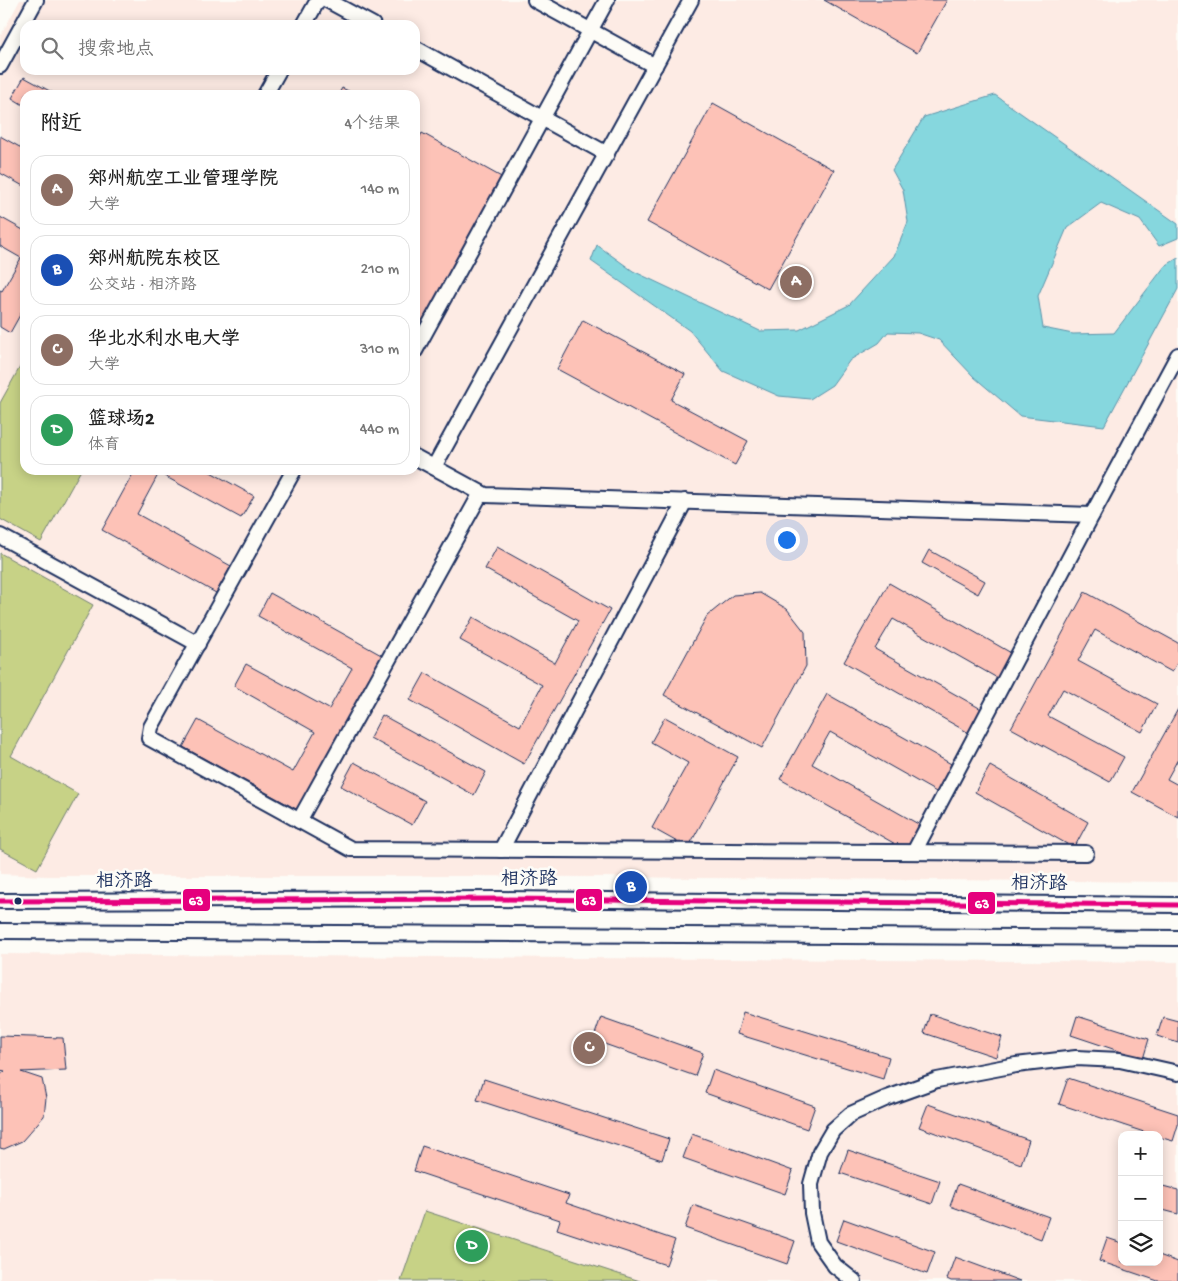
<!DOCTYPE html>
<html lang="zh">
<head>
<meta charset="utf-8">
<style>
  :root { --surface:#fff; --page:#f2f2f2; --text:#222; --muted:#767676; --line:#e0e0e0; --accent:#c8321e }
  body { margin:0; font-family:"Gochi Hand","LXGW WenKai TC",sans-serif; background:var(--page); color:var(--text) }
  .controls { position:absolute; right:15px; bottom:15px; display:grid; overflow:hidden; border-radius:10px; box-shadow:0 2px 12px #0003 }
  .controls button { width:45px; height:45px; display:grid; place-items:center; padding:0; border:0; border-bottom:1px solid var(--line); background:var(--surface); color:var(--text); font:25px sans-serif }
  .you { position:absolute; left:786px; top:539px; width:18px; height:18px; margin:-12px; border:4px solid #fff; border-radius:50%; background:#1a73e8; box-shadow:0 0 0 8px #1a73e833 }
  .badge { display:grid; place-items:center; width:32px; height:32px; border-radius:50%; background:var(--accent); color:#fff; font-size:16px; font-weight:700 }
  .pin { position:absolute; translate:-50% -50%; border:2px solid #fff; box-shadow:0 1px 5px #0006 }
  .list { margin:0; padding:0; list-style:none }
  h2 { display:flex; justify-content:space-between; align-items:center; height:65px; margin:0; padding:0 20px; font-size:21px }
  h2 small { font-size:16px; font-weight:400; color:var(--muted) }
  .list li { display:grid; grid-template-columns:32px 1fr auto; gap:15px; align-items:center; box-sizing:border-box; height:70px; margin:0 10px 10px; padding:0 10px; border:1px solid var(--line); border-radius:15px }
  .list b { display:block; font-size:19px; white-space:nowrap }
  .list p { margin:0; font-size:16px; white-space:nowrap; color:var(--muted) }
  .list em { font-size:16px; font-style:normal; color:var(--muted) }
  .icon { flex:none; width:28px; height:28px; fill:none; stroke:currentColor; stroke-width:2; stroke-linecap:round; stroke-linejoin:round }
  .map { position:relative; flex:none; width:1178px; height:1281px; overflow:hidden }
  .search { position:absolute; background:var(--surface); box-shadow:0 2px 12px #0003; left:20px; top:20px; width:400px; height:55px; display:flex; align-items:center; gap:12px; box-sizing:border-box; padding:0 18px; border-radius:15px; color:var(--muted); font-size:19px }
  .panel { position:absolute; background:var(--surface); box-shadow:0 2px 12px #0003; left:20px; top:90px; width:400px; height:385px; border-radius:15px }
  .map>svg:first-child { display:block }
  .built { fill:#fdebe4; fill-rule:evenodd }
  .green { fill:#c7d286; stroke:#718072 }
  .water { fill:#86d7de; stroke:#5b94ab }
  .building { fill:#fdc2b7; stroke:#1b2f5e }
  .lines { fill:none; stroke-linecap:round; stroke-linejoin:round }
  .minor-casing { stroke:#1b2f5e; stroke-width:18 }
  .minor { stroke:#fdfcf7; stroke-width:14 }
  .bus-1-casing { stroke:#fdfcf7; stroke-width:9 }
  .bus-1 { stroke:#e5007d; stroke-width:5 }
  .bus-dot { fill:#1b2f5e; stroke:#fdfcf7; stroke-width:2 }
  .labels { text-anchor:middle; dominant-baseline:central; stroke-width:5; stroke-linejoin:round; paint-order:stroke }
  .street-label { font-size:19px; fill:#1b2f5e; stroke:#fdfcf7 }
  .line-badge { stroke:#fdfcf7; stroke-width:2 }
  .badge-label { font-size:14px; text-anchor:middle; font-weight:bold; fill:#fff }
</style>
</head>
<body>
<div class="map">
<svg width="1178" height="1281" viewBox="0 0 1178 1281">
  <rect width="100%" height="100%" fill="#fdfcf7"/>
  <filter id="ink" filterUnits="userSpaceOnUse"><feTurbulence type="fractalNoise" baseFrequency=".02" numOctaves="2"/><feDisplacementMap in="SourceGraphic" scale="10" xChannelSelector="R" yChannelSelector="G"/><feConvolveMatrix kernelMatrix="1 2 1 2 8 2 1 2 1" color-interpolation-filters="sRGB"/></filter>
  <g filter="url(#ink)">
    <g class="built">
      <path d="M20 0H1178V882L468 876H47L0 874V37ZM25 25H415V70H25ZM25 95H415V470H25Z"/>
      <path d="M0 954 1178 962V1281H0ZM1122 1135H1159V1262H1122Z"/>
    </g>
    <g class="green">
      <polygon points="25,358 25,470 81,470 41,542 0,519 0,403"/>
      <polygon points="0,553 93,605 11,756 78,794 37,869 0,849"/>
      <polygon points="425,1211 640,1281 401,1281"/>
    </g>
    <polygon class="water" points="995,95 1178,224 1178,238 1159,246 1140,220 1101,203 1067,228 1038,296 1043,328 1073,334 1114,333 1165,266 1178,258 1178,289 1104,426 1020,416 974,377 939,340 918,333 888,332 879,343 850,360 832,385 810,399 779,396 723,371 690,331 591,261 597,245 633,271 760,331 799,330 849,305 894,256 908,222 903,190 892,170 924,117"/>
    <g class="building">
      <polygon points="824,0 947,0 917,53"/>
      <polygon points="24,77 57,95 25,95 25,106 12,98"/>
      <polygon points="342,88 355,94 354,95 338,95"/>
      <polygon points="713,103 834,170 768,289 647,222"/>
      <polygon points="422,133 505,179 415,343 415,141 417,142"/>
      <polygon points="0,136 25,150 25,187 0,173"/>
      <polygon points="0,217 25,231 25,306 10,333 0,327 0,290 2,291 21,258 0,246"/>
      <polygon points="583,320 685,374 671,400 748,441 735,465 557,369"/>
      <polygon points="135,470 207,470 254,496 241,518 159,473 137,514 231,566 216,593 102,530"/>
      <polygon points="497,547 610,610 524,764 410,700 425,673 520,726 542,685 460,640 473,617 555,663 578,621 485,569"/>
      <polygon points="929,550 985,581 978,594 922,563"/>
      <polygon points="889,583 1013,654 999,679 893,619 875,649 983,710 969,733 844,662"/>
      <polygon points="1085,592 1178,643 1178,661 1172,672 1095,630 1078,661 1157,704 1142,732 1063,689 1048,716 1124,757 1110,782 1011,728"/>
      <polygon points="270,593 383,656 298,810 183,747 198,720 293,772 315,732 234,686 246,664 329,709 352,668 258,616"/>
      <polygon points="760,593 787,609 805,632 806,666 762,748 664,695 707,616 733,595"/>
      <polygon points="827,694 953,765 938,793 830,732 812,764 920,825 906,850 780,779"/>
      <polygon points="1178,709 1178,759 1167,779 1178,785 1178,817 1132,792"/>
      <polygon points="382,715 486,772 474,795 370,738"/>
      <polygon points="665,717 738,757 688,848 652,828 688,763 651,742"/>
      <polygon points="354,762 425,801 412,825 341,786"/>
      <polygon points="990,766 1088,822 1074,848 975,792"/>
      <polygon points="743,1012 889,1057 883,1079 737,1034"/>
      <polygon points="930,1014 1002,1037 996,1057 924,1033"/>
      <polygon points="1077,1016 1149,1039 1143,1059 1071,1035"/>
      <polygon points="601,1017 703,1053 695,1076 593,1040"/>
      <polygon points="1163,1017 1178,1021 1178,1043 1157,1036"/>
      <polygon points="0,1036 63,1038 66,1070 21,1072 42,1079 46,1098 44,1116 22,1141 4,1149 0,1148 0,1075 5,1071 0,1070"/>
      <polygon points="713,1070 815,1106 807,1129 705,1093"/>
      <polygon points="1068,1078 1178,1114 1178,1125 1173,1141 1159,1137 1159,1135 1153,1135 1059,1104"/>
      <polygon points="484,1079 669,1139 662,1160 477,1100"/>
      <polygon points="928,1104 1029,1140 1021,1164 919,1127"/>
      <polygon points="692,1134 793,1171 785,1194 683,1158"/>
      <polygon points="422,1146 569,1195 566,1203 675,1240 666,1265 557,1229 560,1220 414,1171"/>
      <polygon points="848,1150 940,1181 932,1204 840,1173"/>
      <polygon points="958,1184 1049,1217 1041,1239 950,1206"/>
      <polygon points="1159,1185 1178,1190 1178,1214 1159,1209"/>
      <polygon points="693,1205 795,1241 787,1264 685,1228"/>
      <polygon points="844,1219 935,1252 927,1274 836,1241"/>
      <polygon points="1107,1238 1122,1243 1122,1262 1159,1262 1159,1255 1178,1262 1178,1281 1158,1281 1099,1261"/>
      <polygon points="955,1257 1020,1281 951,1281 947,1279"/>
    </g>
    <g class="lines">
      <defs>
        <g id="minor">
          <polyline points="327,0 373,25"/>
          <polyline points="535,0 655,66"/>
          <polyline points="304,25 318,0"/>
          <polyline points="415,48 607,154"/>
          <polyline points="0,66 36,0"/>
          <polyline points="265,95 279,70"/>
          <polyline points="415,351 607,0"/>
          <polyline points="415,457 485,495 1092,515 1178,355"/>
          <polyline points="434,467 691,0"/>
          <polyline points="294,470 151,727 149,738 351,849 1086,853"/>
          <polyline points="0,536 198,644"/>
          <polyline points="299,821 481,493"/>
          <polyline points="501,850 685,501"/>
          <polyline points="914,852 1092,515"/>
          <polyline points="0,901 499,899 1178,905"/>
          <polyline points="0,931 1178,938"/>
          <polyline points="854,1281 835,1266 818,1242 812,1213 811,1184 820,1152 833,1130 851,1114 887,1098 937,1080 1016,1065 1076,1058 1120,1060 1178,1073"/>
        </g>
      </defs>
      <use href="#minor" class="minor-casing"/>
      <use href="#minor" class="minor"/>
      <defs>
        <polyline id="bus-1" points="0,901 499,899 1178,905"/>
      </defs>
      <use href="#bus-1" class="bus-1-casing"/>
      <use href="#bus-1" class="bus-1"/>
    </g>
  </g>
  <circle class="bus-dot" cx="18" cy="901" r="4.5"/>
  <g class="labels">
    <g class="street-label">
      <text x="529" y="880">相济路</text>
      <text x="124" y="882">相济路</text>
      <text transform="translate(1039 885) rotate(1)">相济路</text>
    </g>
  </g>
  <g class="line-badge">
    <rect x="575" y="888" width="28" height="24" rx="5" fill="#e5007d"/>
    <rect x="182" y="888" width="29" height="24" rx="5" fill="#e5007d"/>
    <rect x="967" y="891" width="29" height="24" rx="5" fill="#e5007d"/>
  </g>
  <g class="badge-label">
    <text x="589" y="905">63</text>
    <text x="196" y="905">63</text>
    <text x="982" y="908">63</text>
  </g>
</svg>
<div class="controls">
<button>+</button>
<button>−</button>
<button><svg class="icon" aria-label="layers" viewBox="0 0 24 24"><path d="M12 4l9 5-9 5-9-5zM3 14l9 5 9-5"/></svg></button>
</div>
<div class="you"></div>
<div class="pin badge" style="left:796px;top:282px;background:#8d6e63">A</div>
<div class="pin badge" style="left:631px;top:887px;background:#1a4fb4">B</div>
<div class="pin badge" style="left:589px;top:1048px;background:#8d6e63">C</div>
<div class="pin badge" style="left:472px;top:1246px;background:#2e9e5b">D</div>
<div class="search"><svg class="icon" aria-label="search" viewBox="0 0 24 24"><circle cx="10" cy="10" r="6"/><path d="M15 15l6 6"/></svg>搜索地点</div>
<section class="panel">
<h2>附近<small>4个结果</small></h2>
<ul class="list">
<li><span class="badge" style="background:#8d6e63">A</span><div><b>郑州航空工业管理学院</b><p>大学</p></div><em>140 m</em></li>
<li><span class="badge" style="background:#1a4fb4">B</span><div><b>郑州航院东校区</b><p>公交站 · 相济路</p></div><em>210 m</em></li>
<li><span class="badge" style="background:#8d6e63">C</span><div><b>华北水利水电大学</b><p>大学</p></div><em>310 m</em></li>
<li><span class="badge" style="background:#2e9e5b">D</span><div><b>篮球场2</b><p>体育</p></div><em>440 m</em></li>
</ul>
</section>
</div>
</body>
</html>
